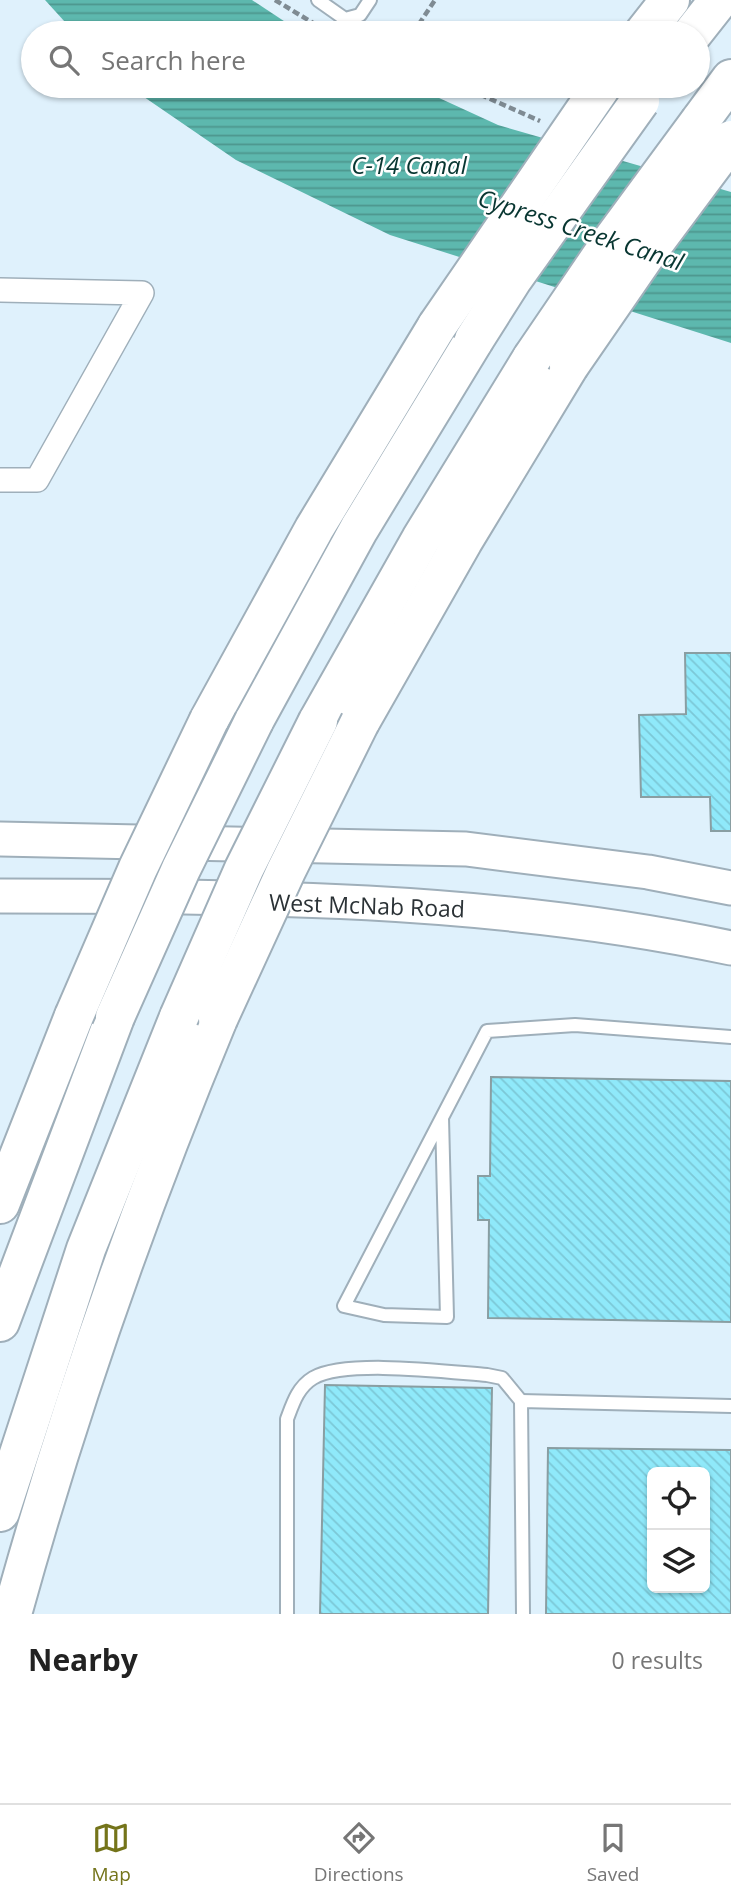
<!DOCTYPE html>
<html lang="en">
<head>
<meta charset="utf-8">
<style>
  :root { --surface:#fff; --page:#f6f6f6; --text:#222; --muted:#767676; --line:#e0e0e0; --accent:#74741a }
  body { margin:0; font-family:"Open Sans",sans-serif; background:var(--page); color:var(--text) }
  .controls { position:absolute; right:21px; bottom:21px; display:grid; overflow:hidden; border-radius:10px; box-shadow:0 2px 5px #0004 }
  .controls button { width:63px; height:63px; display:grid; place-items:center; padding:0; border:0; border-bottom:2px solid var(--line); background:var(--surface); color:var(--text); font:35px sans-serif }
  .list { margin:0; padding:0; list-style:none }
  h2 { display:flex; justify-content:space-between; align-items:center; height:91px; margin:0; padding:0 28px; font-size:30px }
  h2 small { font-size:23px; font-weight:400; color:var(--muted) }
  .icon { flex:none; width:38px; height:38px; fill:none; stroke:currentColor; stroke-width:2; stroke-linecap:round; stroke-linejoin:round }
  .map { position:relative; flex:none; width:731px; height:1614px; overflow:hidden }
  .search { position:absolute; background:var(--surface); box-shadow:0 2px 5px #0004; left:21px; right:21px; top:21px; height:77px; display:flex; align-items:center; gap:18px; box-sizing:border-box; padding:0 24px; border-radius:38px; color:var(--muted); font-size:26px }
  .sheet { height:189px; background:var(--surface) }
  nav { display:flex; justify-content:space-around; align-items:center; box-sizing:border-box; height:98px; border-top:2px solid var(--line); background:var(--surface); font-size:19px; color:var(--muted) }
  nav a { display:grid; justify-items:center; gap:4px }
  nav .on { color:var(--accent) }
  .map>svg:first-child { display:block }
  .water { fill:url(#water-rules) }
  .building { fill:url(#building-back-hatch); stroke:#899ea2; stroke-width:2; fill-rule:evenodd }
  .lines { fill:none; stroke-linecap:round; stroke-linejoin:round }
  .service-casing { stroke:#9fafba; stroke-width:16 }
  .minor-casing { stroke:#9fafba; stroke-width:26 }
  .secondary-casing { stroke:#9fafba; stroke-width:37 }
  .motorway-casing { stroke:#9fafba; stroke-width:42 }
  .path { stroke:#7f8b93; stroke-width:4.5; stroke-dasharray:7 3.5; stroke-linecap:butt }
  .service { stroke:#fff; stroke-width:12 }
  .minor { stroke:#fff; stroke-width:23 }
  .secondary { stroke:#fff; stroke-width:33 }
  .motorway { stroke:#fff; stroke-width:38 }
  .motorway-bridge-casing { stroke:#9fafba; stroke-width:42; stroke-linecap:butt }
  .motorway-bridge { stroke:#fff; stroke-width:38 }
  .labels { text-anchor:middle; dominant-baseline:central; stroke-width:5; stroke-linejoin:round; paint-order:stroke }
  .street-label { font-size:23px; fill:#2b3236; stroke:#fff }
  .water-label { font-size:24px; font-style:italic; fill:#083631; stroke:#fff }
</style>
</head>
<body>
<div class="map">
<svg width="731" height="1614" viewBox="0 0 731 1614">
  <defs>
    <pattern id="water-rules" width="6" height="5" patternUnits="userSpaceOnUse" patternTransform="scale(1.75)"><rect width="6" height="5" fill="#5db8ae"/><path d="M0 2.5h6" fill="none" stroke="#4d968e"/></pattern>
    <pattern id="building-back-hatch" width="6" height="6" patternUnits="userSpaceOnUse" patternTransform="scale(1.75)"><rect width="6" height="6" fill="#8fe9fa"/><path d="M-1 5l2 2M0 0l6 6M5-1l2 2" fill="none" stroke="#7cc8d7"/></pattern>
  </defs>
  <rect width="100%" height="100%" fill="#dff1fc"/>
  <g class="water">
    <polygon points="45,0 252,0 302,33 75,33"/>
    <polygon points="128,86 413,86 498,125 731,192 731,343 390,235 236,160"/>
  </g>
  <g class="building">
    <polygon points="685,653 731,653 731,831 711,831 710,797 641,797 639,715 686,714"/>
    <polygon points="491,1077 731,1081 731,1322 488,1318 489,1220 478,1220 478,1176 490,1176"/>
    <polygon points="325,1385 492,1388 488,1614 320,1614"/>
    <path d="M548 1448 731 1450V1614H546ZM652 1472H705V1588H652Z"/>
  </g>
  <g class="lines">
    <defs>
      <g id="service">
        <polyline points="318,0 345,19 360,15 370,0"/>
        <polyline points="442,1118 447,1317 384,1315 344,1306 487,1031 575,1025 731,1037"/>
        <path d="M287 1614V1419C293 1403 298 1387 313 1378 346 1359 448 1372 487 1375L502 1378 521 1401"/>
        <polyline points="523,1614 521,1401 731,1406"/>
      </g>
      <polyline id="minor" points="0,290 142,293 37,480 0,480"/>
      <g id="secondary">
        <polyline points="0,839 466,849 648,872 731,888"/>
        <path d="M0 896C245 896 491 897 731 948"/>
      </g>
      <g id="motorway">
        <polyline points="644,33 670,0"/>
        <polyline points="693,33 719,0"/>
        <polyline points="700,121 731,79"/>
        <polyline points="209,720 314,529 437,326"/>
        <polyline points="254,721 359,529 474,340"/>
        <polyline points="318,721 421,539 532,358"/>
        <polyline points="360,722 463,541 569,366"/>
        <polyline points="0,1204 74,1016"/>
        <polyline points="0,1322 115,1017"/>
        <polyline points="0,1512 86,1249 179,1017"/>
        <path d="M12 1614C68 1411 137 1214 218 1019"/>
      </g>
    </defs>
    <use href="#service" class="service-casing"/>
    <use href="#minor" class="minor-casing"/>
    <use href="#secondary" class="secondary-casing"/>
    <use href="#motorway" class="motorway-casing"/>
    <g class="path">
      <polyline points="275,0 328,32"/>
      <polyline points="413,33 435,0"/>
      <polyline points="461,86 540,121"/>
    </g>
    <use href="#service" class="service"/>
    <use href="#minor" class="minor"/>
    <use href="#secondary" class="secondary"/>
    <use href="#motorway" class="motorway"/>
    <defs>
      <g id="motorway-bridge">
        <polyline points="437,326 599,90"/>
        <polyline points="474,340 512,280 640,101"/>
        <polyline points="532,358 613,239 700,121"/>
        <polyline points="569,366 649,250 731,140"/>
        <polyline points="74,1016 138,868 209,720"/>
        <polyline points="115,1017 181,869 254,721"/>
        <polyline points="179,1017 244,869 318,721"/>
        <polyline points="218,1019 286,871 360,722"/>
      </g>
    </defs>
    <use href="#motorway-bridge" class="motorway-bridge-casing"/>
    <use href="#motorway-bridge" class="motorway-bridge"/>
  </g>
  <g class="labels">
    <g class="street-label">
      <text transform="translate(367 905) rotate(2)">West McNab Road</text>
    </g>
    <g class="water-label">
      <text x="409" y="164">C-14 Canal</text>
      <text transform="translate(581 229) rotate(18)">Cypress Creek Canal</text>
    </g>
  </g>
</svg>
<div class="controls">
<button><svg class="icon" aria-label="locate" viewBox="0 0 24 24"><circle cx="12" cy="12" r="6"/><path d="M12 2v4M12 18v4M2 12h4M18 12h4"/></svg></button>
<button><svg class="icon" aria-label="layers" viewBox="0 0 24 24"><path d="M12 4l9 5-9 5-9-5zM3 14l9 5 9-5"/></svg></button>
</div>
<div class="search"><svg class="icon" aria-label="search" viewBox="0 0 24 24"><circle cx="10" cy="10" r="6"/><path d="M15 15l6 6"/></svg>Search here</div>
</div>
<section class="sheet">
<h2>Nearby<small>0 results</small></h2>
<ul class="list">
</ul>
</section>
<nav>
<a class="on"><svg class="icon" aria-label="map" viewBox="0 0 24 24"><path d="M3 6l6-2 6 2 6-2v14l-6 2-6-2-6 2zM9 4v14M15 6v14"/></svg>Map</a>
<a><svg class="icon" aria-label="directions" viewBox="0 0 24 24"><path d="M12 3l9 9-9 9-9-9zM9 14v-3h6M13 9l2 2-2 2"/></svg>Directions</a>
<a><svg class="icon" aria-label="saved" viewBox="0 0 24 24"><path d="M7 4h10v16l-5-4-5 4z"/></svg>Saved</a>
</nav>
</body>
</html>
